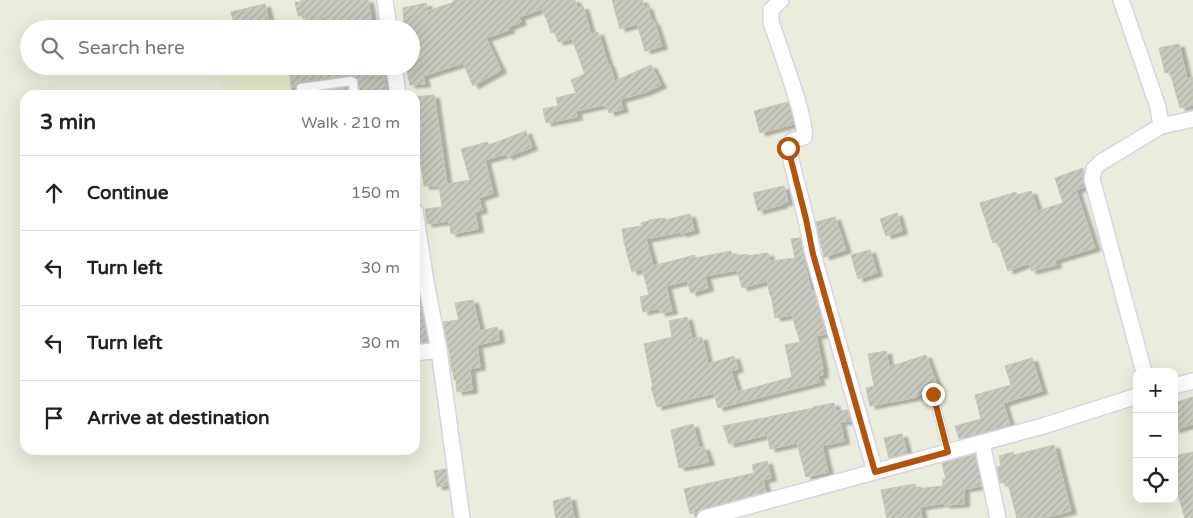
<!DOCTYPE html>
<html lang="en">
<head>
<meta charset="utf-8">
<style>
  :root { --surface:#fff; --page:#f6f6f6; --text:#222; --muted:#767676; --line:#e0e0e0 }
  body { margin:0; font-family:"Varela Round",sans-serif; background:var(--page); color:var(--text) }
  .controls { position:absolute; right:15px; bottom:15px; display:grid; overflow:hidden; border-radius:10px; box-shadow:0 5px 20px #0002 }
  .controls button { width:45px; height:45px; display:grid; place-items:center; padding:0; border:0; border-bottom:1px solid var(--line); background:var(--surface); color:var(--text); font:25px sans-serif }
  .stop { position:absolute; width:15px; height:15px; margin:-11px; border:4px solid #b45309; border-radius:50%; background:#fff }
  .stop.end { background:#b45309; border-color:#fff; box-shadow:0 1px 5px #0008 }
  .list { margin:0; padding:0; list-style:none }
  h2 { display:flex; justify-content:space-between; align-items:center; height:65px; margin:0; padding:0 20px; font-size:21px }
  h2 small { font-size:16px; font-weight:400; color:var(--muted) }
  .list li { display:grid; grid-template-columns:32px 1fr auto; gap:15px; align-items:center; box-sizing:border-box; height:75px; padding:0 20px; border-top:1px solid var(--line) }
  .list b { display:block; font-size:19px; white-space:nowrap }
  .list em { font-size:16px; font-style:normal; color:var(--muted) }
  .icon { flex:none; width:28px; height:28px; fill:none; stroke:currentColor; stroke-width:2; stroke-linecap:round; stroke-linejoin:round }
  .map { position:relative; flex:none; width:1193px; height:518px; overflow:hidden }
  .search { position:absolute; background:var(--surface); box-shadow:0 5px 20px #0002; left:20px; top:20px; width:400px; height:55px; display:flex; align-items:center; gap:12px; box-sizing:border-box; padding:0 18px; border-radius:28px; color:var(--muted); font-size:19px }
  .panel { position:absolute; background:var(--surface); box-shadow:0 5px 20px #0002; left:20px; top:90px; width:400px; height:365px; border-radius:15px }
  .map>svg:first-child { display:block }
  .education { fill:#e5edce }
  .building { fill:url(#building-hatch); stroke:#c4c7b7; filter:url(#shadow) }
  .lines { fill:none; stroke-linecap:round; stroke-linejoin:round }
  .service-casing { stroke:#d9d3e3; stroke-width:10 }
  .minor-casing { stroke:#d9d3e3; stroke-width:18 }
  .service { stroke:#fff; stroke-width:8 }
  .minor { stroke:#fff; stroke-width:15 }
  .route { stroke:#b45309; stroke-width:6 }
</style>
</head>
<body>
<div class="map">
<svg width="1193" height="518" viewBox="0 0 1193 518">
  <defs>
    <pattern id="building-hatch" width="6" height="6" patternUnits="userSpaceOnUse" patternTransform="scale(1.25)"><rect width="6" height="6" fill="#c8cac0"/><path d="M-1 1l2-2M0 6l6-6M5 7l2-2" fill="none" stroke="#acaea5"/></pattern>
    <filter id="shadow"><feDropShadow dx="5.5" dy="3" stdDeviation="1" flood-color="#0004"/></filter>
  </defs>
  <rect width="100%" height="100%" fill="#eaecdd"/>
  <polygon class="education" points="219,66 385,66 389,95 223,95"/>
  <g class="building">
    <polygon points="301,0 368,0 373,29 329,29 328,27 327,27 326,17 306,22 304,15 298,16 295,2 301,2"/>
    <polygon points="453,0 575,0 577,8 583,6 591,34 598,32 608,64 609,64 615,81 651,65 661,85 646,92 621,99 621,101 620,101 623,109 609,113 607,106 604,106 603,105 576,111 577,117 546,123 543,109 558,106 556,98 576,93 571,80 585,74 572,39 558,42 555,32 551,33 546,17 545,17 542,9 519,17 521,22 508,27 509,30 486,38 501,70 473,86 463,63 423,76 425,84 410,85 406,66 411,66 411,29 404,29 403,8 426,3 428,11 454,2"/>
    <polygon points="612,0 642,0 644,7 647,6 652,22 654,21 662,46 645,51 637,24 620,29"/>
    <polygon points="265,4 271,29 235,29 231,12"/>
    <polygon points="1179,44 1187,79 1193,77 1193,105 1180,108 1170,72 1165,73 1159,48"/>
    <polygon points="289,66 383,66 387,95 360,95 358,79 356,77 350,75 300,82 297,84 295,88 297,92 302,94 348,87 348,95 292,95"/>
    <polygon points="434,95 447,184 470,180 461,149 487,142 489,145 526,131 532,147 507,157 506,154 485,160 493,193 479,198 482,210 475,212 478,229 451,234 449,221 427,224 425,209 442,207 439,186 424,186 421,166 415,137 415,132 421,130 416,97"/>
    <polygon points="788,102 794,124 760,133 754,111"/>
    <polygon points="1083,168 1083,181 1084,187 1076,190 1095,248 1055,260 1056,265 1031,271 1029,263 1008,271 998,242 993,243 980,203 1016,192 1017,195 1031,191 1038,211 1063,203 1055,178"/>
    <polygon points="784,186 788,202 782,203 782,205 758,211 753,193"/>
    <polygon points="897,213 902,231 886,236 880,219"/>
    <polygon points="690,214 694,230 681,234 681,232 646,239 653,266 695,255 695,258 731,251 732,257 747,254 747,256 768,253 770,261 795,258 791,239 800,238 806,263 805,264 811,291 814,291 826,334 816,336 823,369 822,369 823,375 818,376 820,382 718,408 714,393 657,407 651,387 653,387 644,344 672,337 669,321 687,317 692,339 702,337 708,364 734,356 738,369 731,371 738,392 792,377 785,345 800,342 792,315 775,318 771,295 770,295 767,281 742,288 737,270 705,276 708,288 691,293 687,281 666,286 672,311 660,313 659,308 643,312 640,297 649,295 642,269 632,272 624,242 622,229 642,226 641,223 649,221 649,220 665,218 665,220"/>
    <polygon points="835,217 846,250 824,257 816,222"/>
    <polygon points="870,250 877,273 858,279 851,255"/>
    <polygon points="419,296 428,342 415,344 415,297"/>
    <polygon points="473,300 480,331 497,327 499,340 477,345 480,367 470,369 472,390 457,392 456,380 454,380 453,371 452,371 448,346 443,322 459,320 455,303"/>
    <polygon points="886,351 889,367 926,355 938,388 931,389 928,392 912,398 870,406 866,388 874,386 868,354"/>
    <polygon points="1032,358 1042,391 1003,403 1010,425 959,439 955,426 981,419 975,395 1011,385 1005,366"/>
    <polygon points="1193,397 1193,424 1174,430 1174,403"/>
    <polygon points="834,403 836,411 848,410 851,421 840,422 844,441 822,446 828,472 806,477 797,443 770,449 767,435 729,444 723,426 814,408 813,407"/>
    <polygon points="693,424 699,448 704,447 709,462 679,468 671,430"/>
    <polygon points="902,434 907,453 889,458 884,438"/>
    <polygon points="1054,445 1071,511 1043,518 1017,518 1008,484 1006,484 1006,482 1000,483 997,467 1001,466 999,456 1013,452 1014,455"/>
    <polygon points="1193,452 1193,518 1185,518 1174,481 1174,456"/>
    <polygon points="975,454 982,486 964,489 964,504 944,505 944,503 920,507 922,518 887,518 881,490 915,484 916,489 943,486 943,479 946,479 942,463"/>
    <polygon points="767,461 771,478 763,480 766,492 703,509 698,512 690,514 684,489 754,473 752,465"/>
    <polygon points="446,469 448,485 437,487 434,471"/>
    <polygon points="570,497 574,518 556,518 553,501"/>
  </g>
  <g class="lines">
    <defs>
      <g id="service">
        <polyline points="301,88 351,81 353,82 354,95"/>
        <polyline points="933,394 948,452"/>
      </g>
      <g id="minor">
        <polyline points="385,0 389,29"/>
        <path d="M781 0 771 10V22C777 41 808 122 804 137L792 141 788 148 806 219 813 254 875 471"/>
        <polyline points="1121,0 1158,107 1161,126 1100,163 1094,169 1092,179 1144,372"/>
        <polyline points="394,66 398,95"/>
        <polyline points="1161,126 1193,119"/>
        <polyline points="415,211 426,282 439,350 462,518"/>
        <polyline points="415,353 439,350"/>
        <polyline points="1174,386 1193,381"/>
        <polyline points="982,443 998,518"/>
        <polyline points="705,518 1043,426 1137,396"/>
      </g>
    </defs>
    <use href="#service" class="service-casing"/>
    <use href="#minor" class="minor-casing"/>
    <use href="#service" class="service"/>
    <use href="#minor" class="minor"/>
  </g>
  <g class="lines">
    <polyline class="route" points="788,148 806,219 813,254 875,472 948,452 933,394"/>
  </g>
</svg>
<div class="controls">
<button>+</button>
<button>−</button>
<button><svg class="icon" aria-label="locate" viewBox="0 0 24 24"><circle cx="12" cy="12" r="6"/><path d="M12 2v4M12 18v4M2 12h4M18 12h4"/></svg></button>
</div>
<div class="stop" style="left:788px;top:148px"></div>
<div class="stop end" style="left:933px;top:394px"></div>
<div class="search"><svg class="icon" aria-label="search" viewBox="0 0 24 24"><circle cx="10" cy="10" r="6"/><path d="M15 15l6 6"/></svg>Search here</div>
<section class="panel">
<h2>3 min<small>Walk · 210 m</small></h2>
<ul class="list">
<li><svg class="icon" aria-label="ahead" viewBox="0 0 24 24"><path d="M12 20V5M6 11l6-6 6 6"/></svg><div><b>Continue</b></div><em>150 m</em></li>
<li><svg class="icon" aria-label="left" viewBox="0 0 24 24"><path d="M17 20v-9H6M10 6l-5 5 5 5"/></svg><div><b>Turn left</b></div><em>30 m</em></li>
<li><svg class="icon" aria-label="left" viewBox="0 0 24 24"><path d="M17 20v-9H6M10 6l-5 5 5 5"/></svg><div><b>Turn left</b></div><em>30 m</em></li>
<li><svg class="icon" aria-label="arrive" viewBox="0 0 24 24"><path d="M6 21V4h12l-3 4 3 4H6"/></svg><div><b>Arrive at destination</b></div></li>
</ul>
</section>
</div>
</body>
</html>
